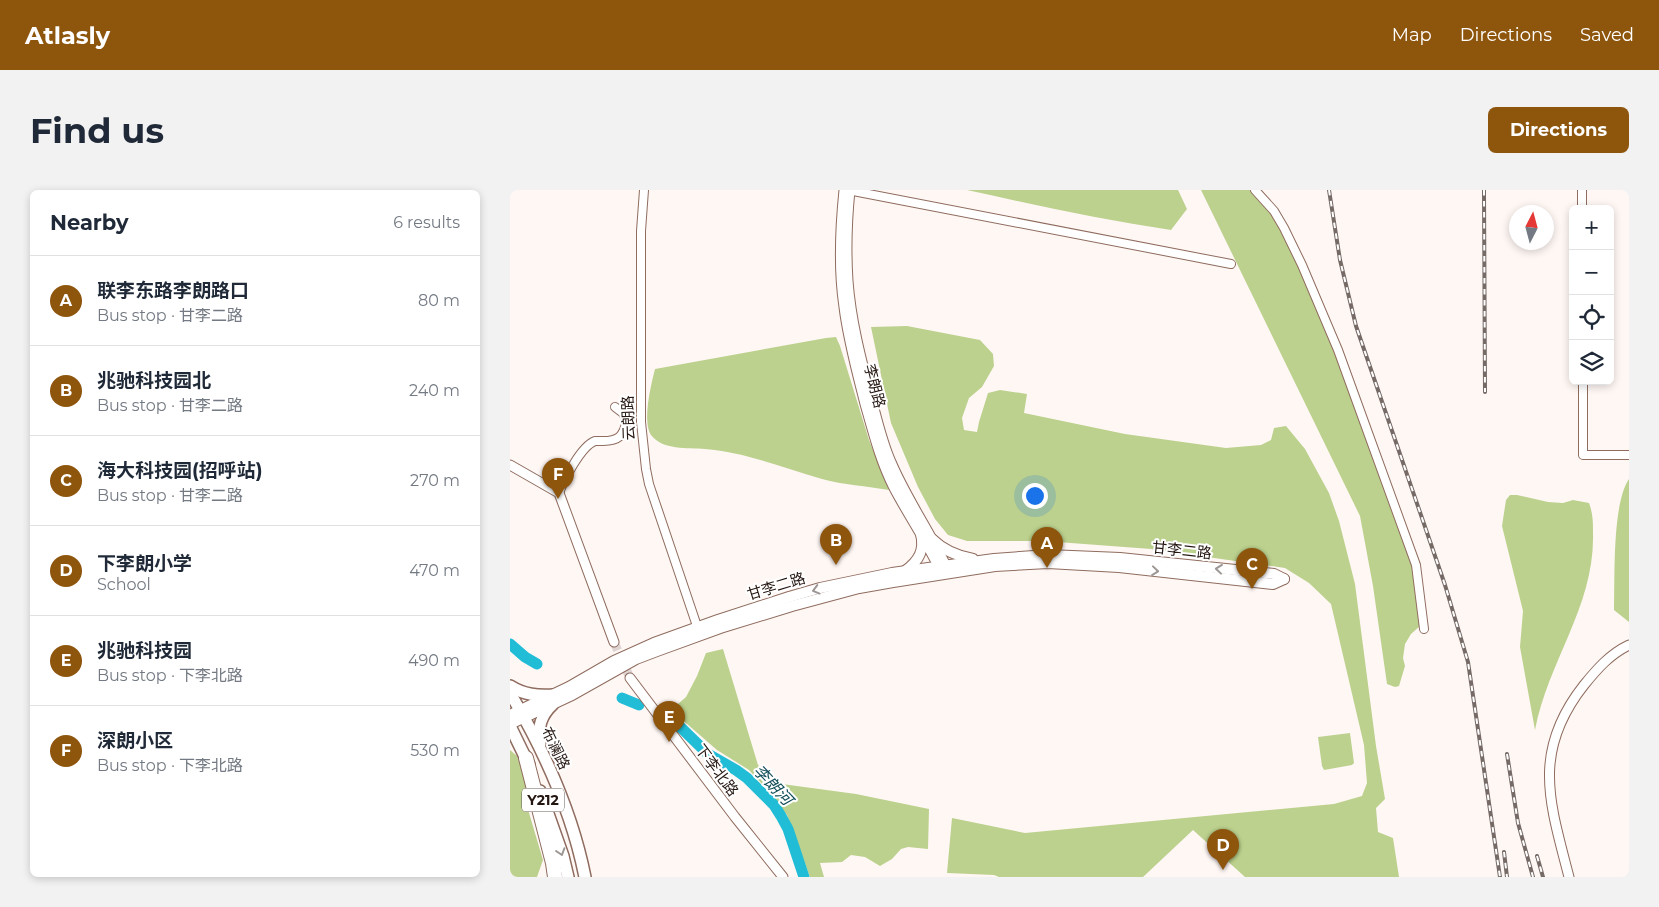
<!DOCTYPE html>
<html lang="en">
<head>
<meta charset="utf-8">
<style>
  :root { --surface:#fff; --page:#f2f2f3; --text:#1f2937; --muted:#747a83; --line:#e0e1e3; --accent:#8e550d }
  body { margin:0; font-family:Montserrat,"Noto Sans SC",sans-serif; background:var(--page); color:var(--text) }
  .controls { position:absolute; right:15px; top:15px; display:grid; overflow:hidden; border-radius:8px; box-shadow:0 2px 8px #0003 }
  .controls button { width:45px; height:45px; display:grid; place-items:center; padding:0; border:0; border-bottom:1px solid var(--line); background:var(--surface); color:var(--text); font:25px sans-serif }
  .compass { position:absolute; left:999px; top:15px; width:45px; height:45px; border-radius:50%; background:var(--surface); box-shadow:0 2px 8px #0003; rotate:6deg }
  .you { position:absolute; left:524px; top:305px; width:18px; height:18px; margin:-12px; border:4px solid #fff; border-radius:50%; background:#1a73e8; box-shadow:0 0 0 8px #1a73e833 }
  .badge { display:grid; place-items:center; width:32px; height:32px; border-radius:50%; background:var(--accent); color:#fff; font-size:16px; font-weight:700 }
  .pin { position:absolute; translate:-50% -41px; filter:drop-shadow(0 1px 2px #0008) }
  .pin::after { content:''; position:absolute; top:26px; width:18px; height:15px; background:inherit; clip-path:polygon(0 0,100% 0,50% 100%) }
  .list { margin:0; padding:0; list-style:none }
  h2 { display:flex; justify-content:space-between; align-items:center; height:65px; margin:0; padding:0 20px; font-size:21px }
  h2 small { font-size:16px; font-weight:400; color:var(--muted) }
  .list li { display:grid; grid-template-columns:32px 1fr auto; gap:15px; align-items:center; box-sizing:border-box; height:90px; padding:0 20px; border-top:1px solid var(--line) }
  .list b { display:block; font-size:19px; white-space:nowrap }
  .list p { margin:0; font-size:16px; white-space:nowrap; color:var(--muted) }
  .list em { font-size:16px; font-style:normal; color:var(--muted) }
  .icon { flex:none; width:28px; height:28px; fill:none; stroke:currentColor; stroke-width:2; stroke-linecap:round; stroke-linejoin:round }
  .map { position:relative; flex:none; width:1119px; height:687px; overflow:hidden; border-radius:8px }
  header { display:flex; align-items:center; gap:30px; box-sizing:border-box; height:70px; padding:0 25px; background:var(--accent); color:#fff }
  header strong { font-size:24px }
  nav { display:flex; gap:28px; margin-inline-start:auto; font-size:18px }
  .intro { display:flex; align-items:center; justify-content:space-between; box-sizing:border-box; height:120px; padding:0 30px }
  h1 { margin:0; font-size:35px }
  .button { padding:12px 22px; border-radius:8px; background:var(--accent); color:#fff; font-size:18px; font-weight:700 }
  main { display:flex; gap:30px; padding:0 30px }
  aside { flex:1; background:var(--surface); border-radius:8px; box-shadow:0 2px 8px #0003 }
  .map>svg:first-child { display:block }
  .green { fill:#bcd18d }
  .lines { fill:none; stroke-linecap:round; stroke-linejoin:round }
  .river { stroke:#21bdd7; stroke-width:11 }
  .tertiary-tunnel { stroke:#ded5d2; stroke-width:9; stroke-dasharray:9 4.5; stroke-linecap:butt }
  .minor-casing { stroke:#8f6c5f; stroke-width:10 }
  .tertiary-casing { stroke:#8f6c5f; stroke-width:11 }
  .secondary-casing { stroke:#8f6c5f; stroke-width:12 }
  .primary-casing { stroke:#8f6c5f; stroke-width:14 }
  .motorway-casing { stroke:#8f6c5f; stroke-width:16 }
  .minor { stroke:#fff; stroke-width:8 }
  .tertiary { stroke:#fff; stroke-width:9 }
  .secondary { stroke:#fff; stroke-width:10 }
  .primary { stroke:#fff; stroke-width:11 }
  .motorway { stroke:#fff; stroke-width:14 }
  .rail-casing { stroke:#766a66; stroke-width:4 }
  .rail { stroke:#fff; stroke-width:2; stroke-dasharray:5.5; stroke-linecap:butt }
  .oneway { stroke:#9c9694 }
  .labels { text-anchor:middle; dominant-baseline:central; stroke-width:4; stroke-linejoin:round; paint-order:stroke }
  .shield { fill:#fff; stroke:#665c58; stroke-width:1 }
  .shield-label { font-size:14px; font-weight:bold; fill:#241611 }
  .street-label { font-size:15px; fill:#241611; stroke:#fff }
  .water-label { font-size:16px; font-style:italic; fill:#124e5a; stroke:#fff }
</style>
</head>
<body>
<header>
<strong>Atlasly</strong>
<nav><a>Map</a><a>Directions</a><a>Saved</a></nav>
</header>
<div class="intro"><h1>Find us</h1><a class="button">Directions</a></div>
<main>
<aside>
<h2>Nearby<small>6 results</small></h2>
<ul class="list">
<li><span class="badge">A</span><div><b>联李东路李朗路口</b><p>Bus stop · 甘李二路</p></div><em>80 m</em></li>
<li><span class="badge">B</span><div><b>兆驰科技园北</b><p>Bus stop · 甘李二路</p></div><em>240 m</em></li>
<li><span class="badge">C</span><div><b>海大科技园(招呼站)</b><p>Bus stop · 甘李二路</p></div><em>270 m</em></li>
<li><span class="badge">D</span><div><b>下李朗小学</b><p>School</p></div><em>470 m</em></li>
<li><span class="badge">E</span><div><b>兆驰科技园</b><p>Bus stop · 下李北路</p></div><em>490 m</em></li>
<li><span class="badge">F</span><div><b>深朗小区</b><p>Bus stop · 下李北路</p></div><em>530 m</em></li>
</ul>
</aside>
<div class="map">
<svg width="1119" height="687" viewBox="0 0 1119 687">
  <rect width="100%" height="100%" fill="#fff7f4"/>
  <g class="green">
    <path d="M457 0H668L677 19 661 40C593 30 525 15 457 0Z"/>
    <polygon points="691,0 751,0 754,4 793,84 824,161 902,375 910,436 901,444 895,454 893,468 895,476 889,496 885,497 877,494 863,396 850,326"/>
    <polygon points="397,136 470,150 483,164 484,176 472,197 459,208 452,228 454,240 467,242 469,232 478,203 490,200 517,204 514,223 615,244 716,258 751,255 761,250 764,238 776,236 795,259 819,303 829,331 845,394 866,556 875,609 866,618 868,642 883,648 889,687 735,687 683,640 633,687 489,687 484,685 437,683 442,628 515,643 824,614 852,606 857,593 854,555 821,414 799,393 775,378 641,359 534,351 457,351 438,345 425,329 408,297 381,233 361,137"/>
    <path d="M326 147 330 156 359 250 379 300C357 296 333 295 312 289 273 278 235 262 195 259 178 258 152 260 141 245 132 231 141 195 145 179L316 148Z"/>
    <path d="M1119 289V432L1104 420C1105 387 1102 314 1119 289Z"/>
    <path d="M1000 305H1007L1038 312 1053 313 1063 310 1079 313C1083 324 1083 332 1083 343 1085 416 1038 471 1025 540L1010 457 1013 421 992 336 996 310Z"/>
    <polygon points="213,459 248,575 272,594 346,604 419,619 418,659 398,657 391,659 382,669 370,676 355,667 341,665 332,672 310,673 314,687 300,687 277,625 256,598 239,580 207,560 161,520 176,507 187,486 196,463"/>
    <polygon points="840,543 844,573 842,575 814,580 812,576 808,547"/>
    <polygon points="0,560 7,566 23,612 17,616 33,670 27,687 0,687"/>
  </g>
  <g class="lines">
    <g class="river">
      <polyline points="0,454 15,467 27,474"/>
      <polyline points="112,508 129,515"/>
      <polyline points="159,526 198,564 226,580 237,588 264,615 271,626 278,639 294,687"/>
    </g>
    <polyline class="tertiary-tunnel" points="104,452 120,488"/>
    <defs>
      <g id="minor">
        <polyline points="134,0 131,41 131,232 136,279 139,294 189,442"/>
        <polyline points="338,0 721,74"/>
        <polyline points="745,0 764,21 774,38 792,75 828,160 906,375 914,439"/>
        <polyline points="1072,0 1072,19"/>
        <polyline points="1073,191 1073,265 1119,265"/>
        <path d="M49 303C54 290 71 256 85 251 86 251 92 251 93 251 109 251 113 246 117 231L113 223 105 217"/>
      </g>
      <g id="tertiary">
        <path d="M334 0C330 39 328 78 334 117 338 150 347 182 355 214 363 242 370 270 383 296 398 325 417 352 431 382"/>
        <path d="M340 0C337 30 336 61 338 91 341 131 351 169 361 207 367 229 372 252 381 272 397 310 421 343 438 380"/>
        <polyline points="0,275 49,303 104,452"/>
        <polyline points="120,488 225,627 273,687"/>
        <path d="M1059 687C1040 613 1021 562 1074 495 1087 479 1100 464 1119 455"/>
      </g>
      <g id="secondary">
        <path d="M422 349C434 361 447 366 463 369"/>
        <path d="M395 381C409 371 415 360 411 344"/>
        <polyline points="0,525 59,497 104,471 144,453 208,430 279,407 310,398 382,383 484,369 538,365 610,368 764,384 774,389"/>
        <polyline points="0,534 62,505 126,469 147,461 210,438 282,416 349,398 383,392 485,376 538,373 609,377 763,394 774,389"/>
      </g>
      <g id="primary">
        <path d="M0 496C14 505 28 506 44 505"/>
        <path d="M0 503C34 560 62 622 75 687"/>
        <polyline points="0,536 19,575"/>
        <path d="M30 554C27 537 31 525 43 514"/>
        <polyline points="30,601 53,666 58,687"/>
      </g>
      <polyline id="motorway" points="16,568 43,673 45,687"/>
    </defs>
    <use href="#minor" class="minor-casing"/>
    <use href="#tertiary" class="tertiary-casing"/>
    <use href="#secondary" class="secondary-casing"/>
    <use href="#primary" class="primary-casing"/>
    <use href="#motorway" class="motorway-casing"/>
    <use href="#minor" class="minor"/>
    <use href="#tertiary" class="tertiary"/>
    <use href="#secondary" class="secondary"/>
    <use href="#primary" class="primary"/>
    <use href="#motorway" class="motorway"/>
    <defs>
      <g id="rail">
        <polyline points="819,0 830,70 846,136 935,395 958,472 990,687"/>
        <polyline points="974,0 975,202"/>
        <polyline points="997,564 1008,633 1023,687"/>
        <polyline points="994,662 997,687"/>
        <polyline points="1027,666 1033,687"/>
      </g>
    </defs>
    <use href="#rail" class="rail-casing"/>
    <use href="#rail" class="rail"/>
  </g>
  <defs><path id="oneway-chevron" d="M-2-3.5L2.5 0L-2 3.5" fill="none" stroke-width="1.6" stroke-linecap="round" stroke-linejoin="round" transform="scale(1.25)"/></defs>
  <g class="oneway">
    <use href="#oneway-chevron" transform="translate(709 379) rotate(-174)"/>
    <use href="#oneway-chevron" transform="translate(645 381) rotate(6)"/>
    <use href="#oneway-chevron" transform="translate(306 400) rotate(165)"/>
    <use href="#oneway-chevron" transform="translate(51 662) rotate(72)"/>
  </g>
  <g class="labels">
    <rect class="shield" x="12" y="598.5" width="42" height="23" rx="4"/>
    <g class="shield-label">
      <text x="33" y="610">Y212</text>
    </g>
    <g class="street-label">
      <text transform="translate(365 196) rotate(76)">李朗路</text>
      <text transform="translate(118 228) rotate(-92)">云朗路</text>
      <text transform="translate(672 360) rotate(6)">甘李二路</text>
      <text transform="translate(266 396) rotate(-17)">甘李二路</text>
      <text transform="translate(46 558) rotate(64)">布澜路</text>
      <text transform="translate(207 580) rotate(53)">下李北路</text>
    </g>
    <g class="water-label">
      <text transform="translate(263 595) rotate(47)">李朗河</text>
    </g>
  </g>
</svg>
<div class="controls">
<button>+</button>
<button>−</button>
<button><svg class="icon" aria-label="locate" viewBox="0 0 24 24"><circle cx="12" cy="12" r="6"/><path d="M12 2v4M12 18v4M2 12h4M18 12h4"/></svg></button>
<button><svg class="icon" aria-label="layers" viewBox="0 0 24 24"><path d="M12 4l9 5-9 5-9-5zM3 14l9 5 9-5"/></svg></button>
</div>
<svg class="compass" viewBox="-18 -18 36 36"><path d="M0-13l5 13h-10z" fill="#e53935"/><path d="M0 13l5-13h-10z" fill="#747a83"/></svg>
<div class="you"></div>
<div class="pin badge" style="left:537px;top:378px">A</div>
<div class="pin badge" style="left:326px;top:375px">B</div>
<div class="pin badge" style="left:742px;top:399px">C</div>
<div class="pin badge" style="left:713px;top:680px">D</div>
<div class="pin badge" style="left:159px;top:552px">E</div>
<div class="pin badge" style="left:48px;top:309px">F</div>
</div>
</main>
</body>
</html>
